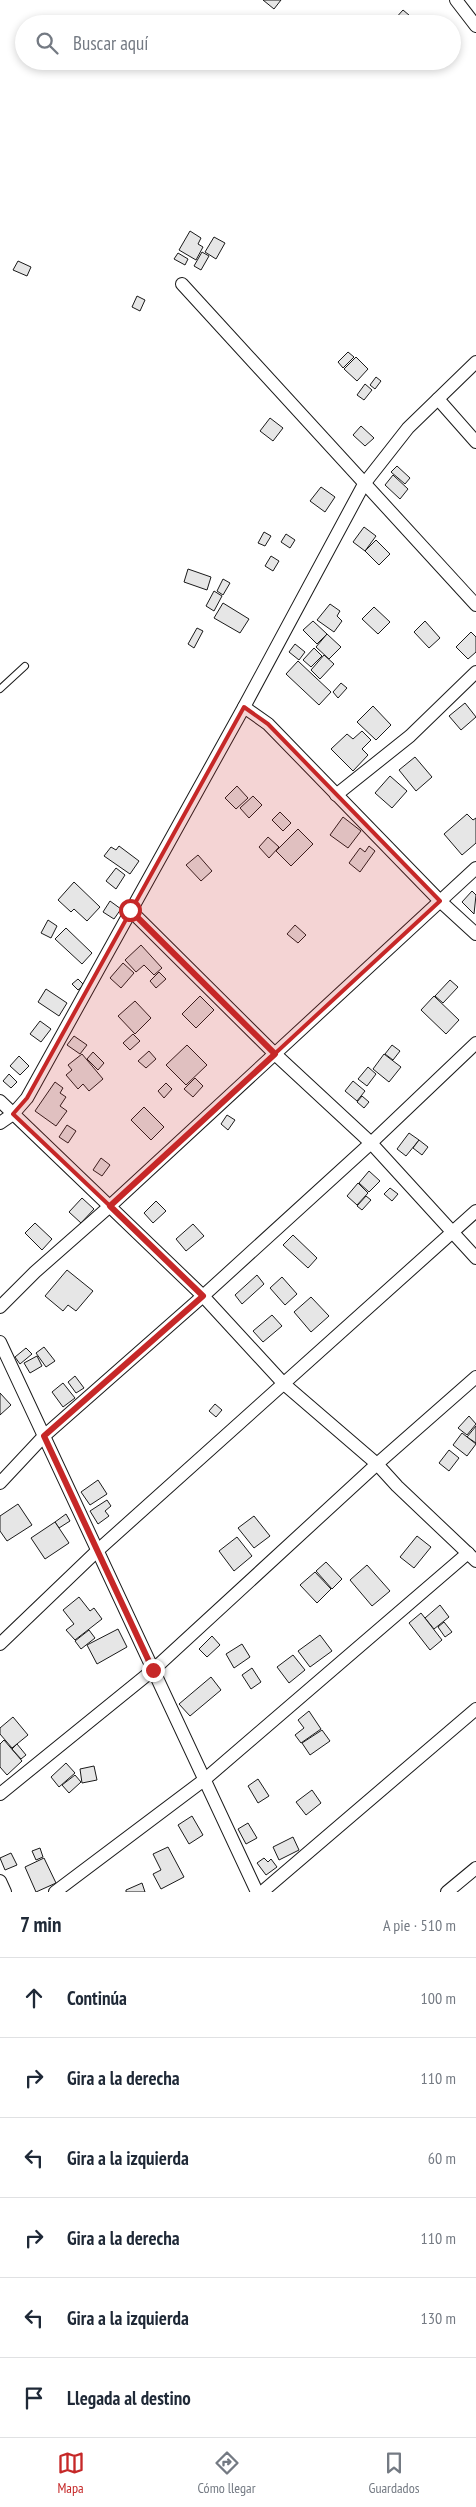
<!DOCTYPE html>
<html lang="es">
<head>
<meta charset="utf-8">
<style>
  :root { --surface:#fff; --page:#f6f6f7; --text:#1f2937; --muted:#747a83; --line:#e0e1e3; --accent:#c62828 }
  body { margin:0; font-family:"PT Sans Narrow",sans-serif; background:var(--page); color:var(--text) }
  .stop { position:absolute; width:15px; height:15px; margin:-11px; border:4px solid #c62828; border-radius:50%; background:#fff }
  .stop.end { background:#c62828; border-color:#fff; box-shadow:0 1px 5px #0008 }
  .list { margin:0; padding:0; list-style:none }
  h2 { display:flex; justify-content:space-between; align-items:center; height:65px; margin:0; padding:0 20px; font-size:21px }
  h2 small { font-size:16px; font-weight:400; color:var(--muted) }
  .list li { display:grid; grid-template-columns:32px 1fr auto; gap:15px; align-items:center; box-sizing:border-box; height:80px; padding:0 20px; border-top:1px solid var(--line) }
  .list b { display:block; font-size:19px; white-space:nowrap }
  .list em { font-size:16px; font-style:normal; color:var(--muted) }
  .icon { flex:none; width:28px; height:28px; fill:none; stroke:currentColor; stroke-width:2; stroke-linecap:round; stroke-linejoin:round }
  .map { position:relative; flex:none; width:476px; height:1892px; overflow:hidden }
  .search { position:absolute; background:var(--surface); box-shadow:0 2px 8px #0003; left:15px; right:15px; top:15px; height:55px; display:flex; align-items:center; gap:12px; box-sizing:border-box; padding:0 18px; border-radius:28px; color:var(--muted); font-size:19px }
  .sheet { height:545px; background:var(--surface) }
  nav { display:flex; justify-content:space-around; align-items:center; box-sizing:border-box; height:70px; border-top:1px solid var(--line); background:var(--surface); font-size:14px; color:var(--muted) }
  nav a { display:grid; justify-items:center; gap:2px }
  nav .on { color:var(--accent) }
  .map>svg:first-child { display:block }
  .building { fill:#e6e6e6; stroke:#1a1a1a }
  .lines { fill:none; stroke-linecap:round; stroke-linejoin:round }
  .lane-casing { stroke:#1a1a1a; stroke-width:8 }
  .street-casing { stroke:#1a1a1a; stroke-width:14 }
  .lane { stroke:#fff; stroke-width:6 }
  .street { stroke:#fff; stroke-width:12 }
  .route { stroke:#c62828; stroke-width:6 }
  .marked { fill:#c62828; fill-opacity:0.2; stroke:#c62828; stroke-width:4; stroke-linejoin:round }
</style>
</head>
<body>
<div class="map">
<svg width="476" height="1892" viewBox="0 0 476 1892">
  <rect width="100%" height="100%" fill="#fff"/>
  <g class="building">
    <polygon points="263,0 281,0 274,9"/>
    <polygon points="403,10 416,21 414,24 398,24 394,20"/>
    <polygon points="190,231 201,238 198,244 203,247 196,260 179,250"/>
    <polygon points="214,237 225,243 216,259 205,252"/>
    <polygon points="202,252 209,256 201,270 194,266"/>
    <polygon points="178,253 188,259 185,265 174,259"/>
    <polygon points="18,261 31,267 27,276 13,270"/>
    <polygon points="137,296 145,300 140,311 132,307"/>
    <polygon points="348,352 354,357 343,368 338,362"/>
    <polygon points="356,357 368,369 357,381 344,369"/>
    <polygon points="376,377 381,381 375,389 370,385"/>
    <polygon points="365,384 372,390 364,400 357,395"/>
    <polygon points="270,418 283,428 273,441 260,431"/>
    <polygon points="361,426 374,438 365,446 353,435"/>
    <polygon points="397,466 410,478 405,484 391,472"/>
    <polygon points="393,475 408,489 400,499 385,485"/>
    <polygon points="321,487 335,497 325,512 310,501"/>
    <polygon points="364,527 376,536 365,551 353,542"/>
    <polygon points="264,532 271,536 265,546 258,543"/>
    <polygon points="286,534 295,540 290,548 281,542"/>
    <polygon points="376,540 390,554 379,565 365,551"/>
    <polygon points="271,556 279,561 273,571 265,566"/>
    <polygon points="188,569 211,577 207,590 184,582"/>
    <polygon points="223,579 230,583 223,595 217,591"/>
    <polygon points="214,591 222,596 214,611 206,606"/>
    <polygon points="223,603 249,619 240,633 214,618"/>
    <polygon points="330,604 340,611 337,616 342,621 334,632 317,620"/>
    <polygon points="374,607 390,622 378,634 362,619"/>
    <polygon points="313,621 327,634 317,644 303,630"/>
    <polygon points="425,621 440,638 429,648 414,632"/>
    <polygon points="197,628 203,631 194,648 188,644"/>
    <polygon points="471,632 476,637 476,652 468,659 456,647"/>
    <polygon points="327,634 341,647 329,659 316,647"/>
    <polygon points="295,644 305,652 299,660 289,652"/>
    <polygon points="314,648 322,656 311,667 303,660"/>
    <polygon points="324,655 334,664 320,679 311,670"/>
    <polygon points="298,661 331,692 319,705 286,674"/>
    <polygon points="341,683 347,688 338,698 333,692"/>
    <polygon points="465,703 476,717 461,730 449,716"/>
    <polygon points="373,706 391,725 376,740 357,722"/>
    <polygon points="362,731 371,740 362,749 368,755 353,771 331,749 347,734 353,739"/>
    <polygon points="415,757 432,777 416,791 399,770"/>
    <polygon points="390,776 407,791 392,808 375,793"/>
    <polygon points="237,786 248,798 236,809 225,798"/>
    <polygon points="253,796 262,805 249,818 240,808"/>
    <polygon points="280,812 291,823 283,831 272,820"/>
    <polygon points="467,814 473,820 476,818 476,843 462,855 444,834"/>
    <polygon points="343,817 361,831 348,848 330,835"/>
    <polygon points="298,829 313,844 291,866 276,851"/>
    <polygon points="268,837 279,847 269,858 259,847"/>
    <polygon points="119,846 139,861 130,874 104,856 111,847 116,850"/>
    <polygon points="369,846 375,851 360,872 349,863 360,848 365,852"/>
    <polygon points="198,855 212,871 201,881 186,865"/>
    <polygon points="116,868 125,875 116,889 106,881"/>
    <polygon points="74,882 100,907 87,921 74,909 71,912 58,900"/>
    <polygon points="472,891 476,895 474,914 462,902"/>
    <polygon points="110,901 121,909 114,919 103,912"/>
    <polygon points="48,920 57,926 51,938 41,933"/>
    <polygon points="295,925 306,935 298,943 287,934"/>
    <polygon points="66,928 92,953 82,964 55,939"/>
    <polygon points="141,945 162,968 154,975 144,965 136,972 125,960"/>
    <polygon points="123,963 134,973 121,988 110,978"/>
    <polygon points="159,972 166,979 156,988 150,981"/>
    <polygon points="78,979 84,985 78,990 72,984"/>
    <polygon points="450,980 458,987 443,1003 435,996"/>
    <polygon points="46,989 67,1003 59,1016 38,1002"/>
    <polygon points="200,996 214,1010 196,1028 182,1014"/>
    <polygon points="434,996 459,1020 446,1034 421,1010"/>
    <polygon points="135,1001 151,1018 135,1034 118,1016"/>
    <polygon points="40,1021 51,1029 41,1042 30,1034"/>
    <polygon points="133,1034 140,1041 130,1050 123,1043"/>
    <polygon points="74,1036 87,1045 80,1054 67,1045"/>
    <polygon points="187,1045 207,1065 186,1085 166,1065"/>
    <polygon points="392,1045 400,1051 393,1060 385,1054"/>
    <polygon points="149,1051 156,1059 146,1068 138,1061"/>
    <polygon points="93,1052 104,1063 98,1070 87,1059"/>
    <polygon points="82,1054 103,1079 89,1091 83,1084 78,1089 66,1075 72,1070 68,1065"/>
    <polygon points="384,1054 401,1067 389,1082 373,1069"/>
    <polygon points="19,1056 29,1066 20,1075 10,1066"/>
    <polygon points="368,1067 376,1074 367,1086 358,1079"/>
    <polygon points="9,1074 17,1082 11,1088 3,1081"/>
    <polygon points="195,1078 203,1086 193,1097 184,1089"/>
    <polygon points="353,1081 365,1091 357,1101 345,1091"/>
    <polygon points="55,1082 63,1088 60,1093 66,1097 60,1106 67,1111 56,1126 35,1111"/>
    <polygon points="166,1083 172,1089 164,1098 158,1091"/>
    <polygon points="362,1096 369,1102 364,1108 357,1102"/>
    <polygon points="144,1107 164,1127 151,1140 131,1120"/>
    <polygon points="227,1115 235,1120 228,1130 221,1124"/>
    <polygon points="67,1125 76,1131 68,1143 59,1137"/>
    <polygon points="409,1133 419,1140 406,1156 397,1149"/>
    <polygon points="419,1140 428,1147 422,1155 413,1148"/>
    <polygon points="101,1158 110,1165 102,1176 93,1170"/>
    <polygon points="369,1171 380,1181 369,1192 359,1183"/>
    <polygon points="358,1183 368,1193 357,1205 347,1196"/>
    <polygon points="390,1188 398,1194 392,1201 384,1194"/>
    <polygon points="366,1196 371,1200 362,1210 357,1206"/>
    <polygon points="82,1198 94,1209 81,1223 69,1212"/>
    <polygon points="156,1201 166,1211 153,1223 144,1213"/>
    <polygon points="35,1223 52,1239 42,1250 25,1233"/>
    <polygon points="193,1224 204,1236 186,1251 176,1239"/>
    <polygon points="293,1235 317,1258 308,1268 283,1245"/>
    <polygon points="67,1270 93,1291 76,1311 68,1305 63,1311 45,1296"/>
    <polygon points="257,1275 264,1284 242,1304 235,1295"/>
    <polygon points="282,1277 297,1294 285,1305 270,1288"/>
    <polygon points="311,1297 329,1316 311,1332 294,1312"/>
    <polygon points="272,1315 282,1326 263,1342 253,1331"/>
    <polygon points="44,1347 55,1361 46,1367 36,1353"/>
    <polygon points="26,1348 32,1354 20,1364 15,1357"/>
    <polygon points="37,1356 42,1366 30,1373 24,1363"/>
    <polygon points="75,1376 84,1388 76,1393 68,1382"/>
    <polygon points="63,1383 75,1398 63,1407 52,1392"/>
    <polygon points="0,1393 11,1405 0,1415"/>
    <polygon points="215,1404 222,1410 216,1417 209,1411"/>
    <polygon points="469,1416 476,1424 467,1435 458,1428"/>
    <polygon points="476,1426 476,1443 467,1437"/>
    <polygon points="462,1433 476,1444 467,1456 453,1445"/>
    <polygon points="449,1450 459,1458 449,1471 439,1463"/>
    <polygon points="98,1480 107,1494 90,1505 81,1492"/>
    <polygon points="107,1500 111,1506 105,1511 109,1516 98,1524 90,1511"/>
    <polygon points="18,1504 32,1525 7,1541 0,1531 0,1516"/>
    <polygon points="66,1514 70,1521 59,1528 55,1522"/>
    <polygon points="254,1516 270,1536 254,1548 238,1528"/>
    <polygon points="55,1522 69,1543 45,1559 31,1538"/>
    <polygon points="417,1536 431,1547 414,1568 400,1557"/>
    <polygon points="237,1537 252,1556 234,1571 219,1551"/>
    <polygon points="326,1562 342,1579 332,1589 316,1571"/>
    <polygon points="367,1565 390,1591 372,1606 350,1580"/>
    <polygon points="315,1572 331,1589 317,1603 300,1585"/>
    <polygon points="79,1597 90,1611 94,1608 102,1619 75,1640 66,1630 74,1624 63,1610"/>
    <polygon points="440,1605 449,1617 434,1629 425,1618"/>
    <polygon points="421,1613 442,1640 430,1650 409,1623"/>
    <polygon points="444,1622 452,1632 445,1637 438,1627"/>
    <polygon points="118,1629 127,1647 97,1664 87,1645"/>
    <polygon points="89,1630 95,1638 81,1649 75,1641"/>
    <polygon points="320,1635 332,1651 310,1667 298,1651"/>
    <polygon points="212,1636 220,1645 207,1657 199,1649"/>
    <polygon points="242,1644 250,1657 234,1668 226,1654"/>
    <polygon points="293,1655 305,1670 289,1683 277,1667"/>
    <polygon points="252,1668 261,1682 251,1689 242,1675"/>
    <polygon points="211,1677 221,1690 190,1716 179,1704"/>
    <polygon points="309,1711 321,1729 301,1743 295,1735 304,1728 298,1720"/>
    <polygon points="13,1717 28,1735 12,1748 0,1734 0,1728"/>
    <polygon points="322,1730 330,1741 310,1755 302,1743"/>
    <polygon points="4,1740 22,1761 7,1775 0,1767 0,1744"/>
    <polygon points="17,1744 26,1755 21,1759 12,1749"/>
    <polygon points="66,1763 75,1773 59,1787 51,1777"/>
    <polygon points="94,1766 97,1780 82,1783 80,1769"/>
    <polygon points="75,1775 81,1782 69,1793 62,1785"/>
    <polygon points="258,1779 269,1796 258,1803 248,1786"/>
    <polygon points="312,1790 321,1803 306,1815 296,1802"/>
    <polygon points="192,1816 203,1835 189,1844 178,1825"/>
    <polygon points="248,1823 257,1838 246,1844 238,1829"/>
    <polygon points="293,1837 299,1850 279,1860 273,1847"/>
    <polygon points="168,1847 184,1877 161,1889 153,1874 161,1870 153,1854"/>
    <polygon points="40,1848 43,1857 36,1860 32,1851"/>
    <polygon points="11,1853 17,1865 5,1870 0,1858"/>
    <polygon points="44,1858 56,1883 36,1892 25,1867"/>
    <polygon points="264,1858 268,1862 271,1859 277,1867 266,1875 257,1863"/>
    <polygon points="142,1883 145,1892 126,1892 126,1890"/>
  </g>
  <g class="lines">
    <defs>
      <polyline id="lane" points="0,689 25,666"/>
      <g id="street">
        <polyline points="456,0 476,26"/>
        <polyline points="182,284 476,605"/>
        <polyline points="438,399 476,442"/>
        <polyline points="244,707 268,724 440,901 476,934"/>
        <polyline points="336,795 410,736 476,672"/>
        <polyline points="130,910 275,1054 371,1143 476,1258"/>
        <polyline points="0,1101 203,1296 284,1384 377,1464 397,1486 476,1561"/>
        <polyline points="0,1123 13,1114 27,1098 244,707 364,484 408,428 476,362"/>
        <polyline points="0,1307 35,1272 110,1206 476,868"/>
        <polyline points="0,1342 257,1892"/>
        <polyline points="0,1483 44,1436 203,1296 371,1143 476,1043"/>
        <polyline points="0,1644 97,1551 476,1211"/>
        <polyline points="0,1794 153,1670 377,1464 476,1377"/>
        <polyline points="0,1881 5,1892"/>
        <polyline points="55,1892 204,1780 468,1553"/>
        <polyline points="262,1892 476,1709"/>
        <polyline points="447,1892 476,1868"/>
      </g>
    </defs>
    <use href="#lane" class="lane-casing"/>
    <use href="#street" class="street-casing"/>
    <use href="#lane" class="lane"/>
    <use href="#street" class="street"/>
  </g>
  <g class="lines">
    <polyline class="route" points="130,910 275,1054 110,1206 203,1296 44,1436 153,1670"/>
  </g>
  <path class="marked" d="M244 707 268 724 440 901 110 1206 13 1114 27 1098Z"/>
</svg>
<div class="stop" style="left:130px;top:910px"></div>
<div class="stop end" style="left:153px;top:1670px"></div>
<div class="search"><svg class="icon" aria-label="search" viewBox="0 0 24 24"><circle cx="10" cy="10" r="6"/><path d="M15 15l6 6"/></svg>Buscar aquí</div>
</div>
<section class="sheet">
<h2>7 min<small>A pie · 510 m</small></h2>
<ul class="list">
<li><svg class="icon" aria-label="ahead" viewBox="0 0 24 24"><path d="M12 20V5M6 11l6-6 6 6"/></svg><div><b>Continúa</b></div><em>100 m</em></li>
<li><svg class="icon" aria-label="right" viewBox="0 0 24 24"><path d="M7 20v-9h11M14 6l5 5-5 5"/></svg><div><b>Gira a la derecha</b></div><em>110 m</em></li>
<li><svg class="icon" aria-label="left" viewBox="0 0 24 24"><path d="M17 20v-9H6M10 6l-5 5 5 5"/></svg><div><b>Gira a la izquierda</b></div><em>60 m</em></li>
<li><svg class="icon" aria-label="right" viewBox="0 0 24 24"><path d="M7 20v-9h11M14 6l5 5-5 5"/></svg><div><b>Gira a la derecha</b></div><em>110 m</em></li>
<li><svg class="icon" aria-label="left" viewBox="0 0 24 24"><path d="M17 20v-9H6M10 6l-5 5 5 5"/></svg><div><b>Gira a la izquierda</b></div><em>130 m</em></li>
<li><svg class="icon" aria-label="arrive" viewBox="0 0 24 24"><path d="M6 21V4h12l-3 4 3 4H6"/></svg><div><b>Llegada al destino</b></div></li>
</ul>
</section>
<nav>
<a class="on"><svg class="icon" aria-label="map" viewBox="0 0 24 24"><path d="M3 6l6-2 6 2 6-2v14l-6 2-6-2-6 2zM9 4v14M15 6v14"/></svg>Mapa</a>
<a><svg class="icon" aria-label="directions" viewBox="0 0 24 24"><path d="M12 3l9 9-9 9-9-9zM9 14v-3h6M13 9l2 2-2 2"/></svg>Cómo llegar</a>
<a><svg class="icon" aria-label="saved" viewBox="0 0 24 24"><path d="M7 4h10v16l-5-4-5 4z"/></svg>Guardados</a>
</nav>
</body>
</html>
